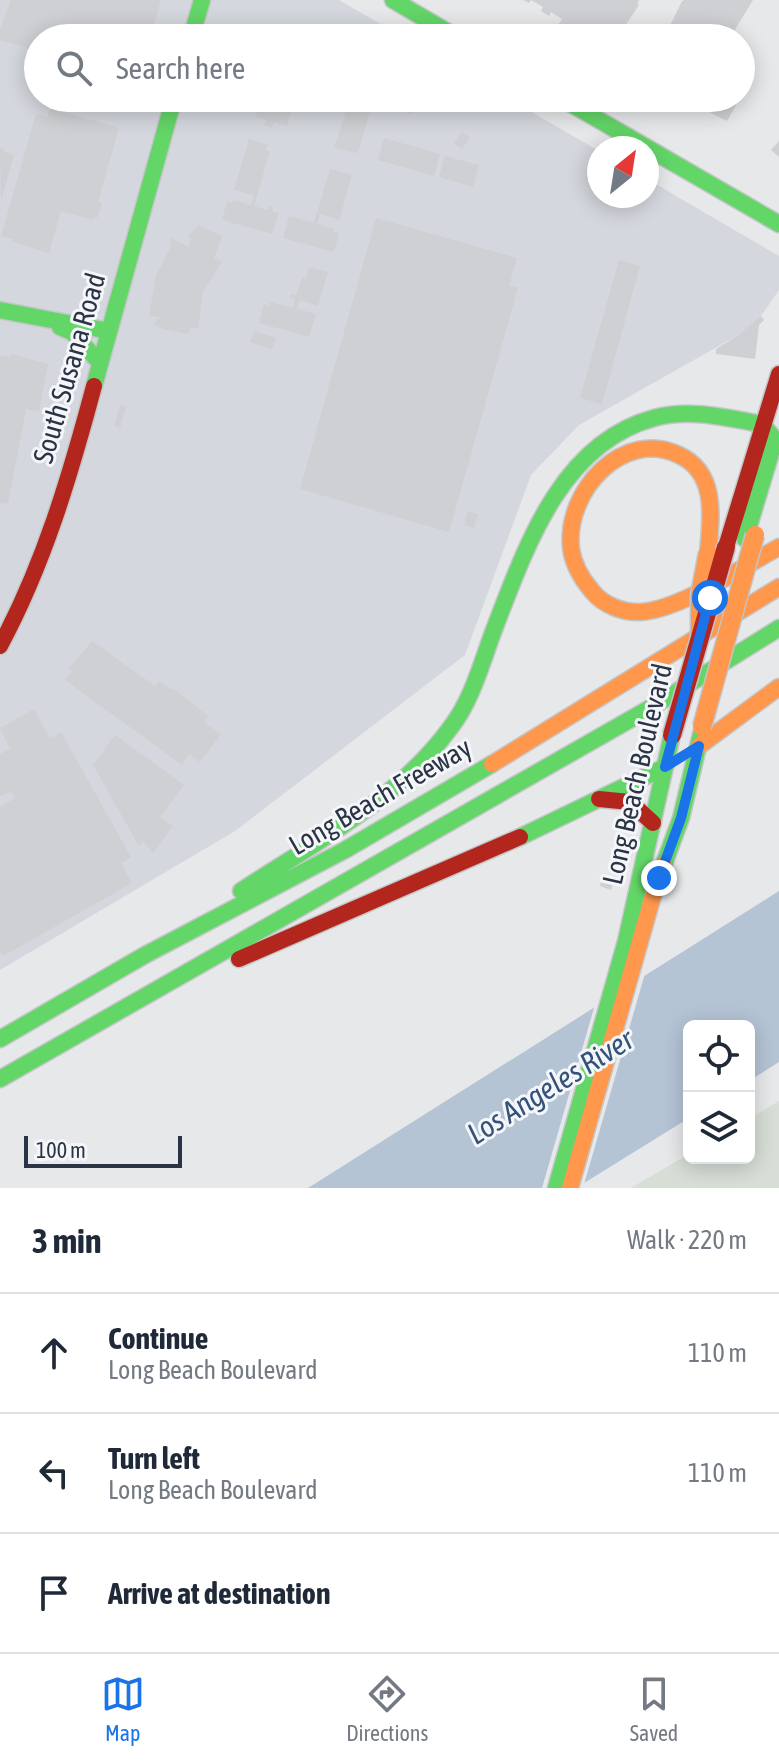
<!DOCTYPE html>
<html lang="en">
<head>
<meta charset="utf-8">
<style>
  :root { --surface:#fff; --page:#f2f2f3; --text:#1f2937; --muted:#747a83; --line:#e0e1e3; --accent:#1a73e8 }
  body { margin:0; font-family:"Asap Condensed",sans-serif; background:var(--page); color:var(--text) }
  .controls { position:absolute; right:24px; bottom:24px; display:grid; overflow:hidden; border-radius:12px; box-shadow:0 4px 20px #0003 }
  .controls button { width:72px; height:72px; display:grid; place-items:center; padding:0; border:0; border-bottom:2px solid var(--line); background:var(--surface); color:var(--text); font:40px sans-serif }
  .compass { position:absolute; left:587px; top:136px; width:72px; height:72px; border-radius:50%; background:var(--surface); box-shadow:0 4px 20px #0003; rotate:30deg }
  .scale { position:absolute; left:24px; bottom:20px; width:158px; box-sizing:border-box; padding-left:8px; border:4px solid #2b3445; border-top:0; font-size:22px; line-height:28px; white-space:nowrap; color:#2b3445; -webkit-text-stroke:6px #f4f6f9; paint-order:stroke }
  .stop { position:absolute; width:24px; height:24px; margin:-18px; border:6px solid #1a73e8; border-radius:50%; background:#fff }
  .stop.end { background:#1a73e8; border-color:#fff; box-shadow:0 2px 8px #0008 }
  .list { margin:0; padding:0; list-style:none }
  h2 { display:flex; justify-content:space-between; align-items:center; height:104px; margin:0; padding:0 32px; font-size:34px }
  h2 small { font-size:26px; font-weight:400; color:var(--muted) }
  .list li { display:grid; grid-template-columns:52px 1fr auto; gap:24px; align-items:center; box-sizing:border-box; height:120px; padding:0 32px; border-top:2px solid var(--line) }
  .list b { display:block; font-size:30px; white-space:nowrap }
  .list p { margin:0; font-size:26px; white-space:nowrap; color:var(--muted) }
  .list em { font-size:26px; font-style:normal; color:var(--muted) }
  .icon { flex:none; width:44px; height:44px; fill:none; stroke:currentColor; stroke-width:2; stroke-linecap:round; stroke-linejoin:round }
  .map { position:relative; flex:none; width:779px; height:1188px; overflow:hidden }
  .search { position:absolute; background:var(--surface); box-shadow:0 4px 20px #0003; left:24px; right:24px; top:24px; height:88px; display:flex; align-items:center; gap:20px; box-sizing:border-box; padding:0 28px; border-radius:44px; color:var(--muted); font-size:30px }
  .sheet { height:464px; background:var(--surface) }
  nav { display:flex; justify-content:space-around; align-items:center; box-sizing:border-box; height:112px; border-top:2px solid var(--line); background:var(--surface); font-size:22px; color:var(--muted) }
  nav a { display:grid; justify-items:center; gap:4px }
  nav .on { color:var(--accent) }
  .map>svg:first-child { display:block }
  .built { fill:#d4d7dd }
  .green { fill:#d6ded6 }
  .water { fill:#b4c4d5 }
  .pier { fill:#e6e8ea }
  .building { fill:#ced0d3 }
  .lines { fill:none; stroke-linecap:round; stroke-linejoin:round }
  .fast-casing { stroke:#c4c6c8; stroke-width:19 }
  .slow-casing { stroke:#c4c6c8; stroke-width:19 }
  .jam-casing { stroke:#c4c6c8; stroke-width:19 }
  .fast { stroke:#63d668; stroke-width:16 }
  .slow { stroke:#ff974d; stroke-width:16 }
  .jam { stroke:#b3261e; stroke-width:16 }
  .slow-bridge-casing { stroke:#c2c5c8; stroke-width:21; stroke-linecap:butt }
  .jam-bridge-casing { stroke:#c2c5c8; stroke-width:21; stroke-linecap:butt }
  .slow-bridge { stroke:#ff974d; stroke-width:18 }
  .jam-bridge { stroke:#b3261e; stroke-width:18 }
  .route { stroke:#1a73e8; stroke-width:10 }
  .labels { text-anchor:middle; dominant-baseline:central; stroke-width:6; stroke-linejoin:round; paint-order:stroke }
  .street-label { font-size:28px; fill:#2b3445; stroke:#f4f6f9 }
  .water-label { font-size:30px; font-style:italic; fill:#34527a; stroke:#f4f6f9 }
</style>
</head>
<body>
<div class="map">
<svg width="779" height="1188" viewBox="0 0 779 1188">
  <rect width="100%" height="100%" fill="#e6e8ea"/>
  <polygon class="built" points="0,0 339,0 405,38 38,38 38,98 507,98 599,151 599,196 647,196 647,179 779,256 779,290 754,326 579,425 531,475 465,655 235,831 0,970"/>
  <polygon class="green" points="779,1101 779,1188 631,1188 689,1154 689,1158 749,1158 749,1119"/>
  <polygon class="water" points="779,891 779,1062 749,1081 749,1026 689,1026 689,1118 576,1188 308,1188"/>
  <polygon class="pier" points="646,970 583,1188 542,1188 596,1001"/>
  <g class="building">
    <polygon points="11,0 161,0 150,38 38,38 38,51 0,40 0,30"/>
    <polygon points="523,0 639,0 637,4 639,5 617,38 572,38 557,27 562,19 551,12 549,16 541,11 543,7 531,0 529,3"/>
    <polygon points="685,0 753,0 730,38 660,38 666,28 668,30 682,1"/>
    <polygon points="741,73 752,79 741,97"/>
    <polygon points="261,98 295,98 287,126 274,122 272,128 264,125 266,120 256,117"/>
    <polygon points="350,98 374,98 358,153 334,148"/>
    <polygon points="393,98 415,102 412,114 390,107"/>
    <polygon points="688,98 740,98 727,121 701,108 702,106"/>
    <polygon points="50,108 119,128 98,202 102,203 97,218 94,217 93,220 61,211 49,253 12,242 13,239 1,236 36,114 47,117"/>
    <polygon points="461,132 470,137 462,149 454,144"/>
    <polygon points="384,138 440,154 434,176 378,160"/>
    <polygon points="249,139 268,145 266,150 270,151 254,206 268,210 269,206 273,207 272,211 279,213 272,234 222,220 227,201 232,203 233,200 251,205 254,195 234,190"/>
    <polygon points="779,141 779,157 771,150"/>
    <polygon points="0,148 5,150 4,152 14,155 1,200"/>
    <polygon points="445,156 479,165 473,187 439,177"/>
    <polygon points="330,169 352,175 339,220 320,214 317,224 334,229 333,232 339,233 334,252 283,238 289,216 314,223"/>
    <polygon points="376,218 517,258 509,286 518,288 449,532 300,489"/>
    <polygon points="199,225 222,236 214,258 222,262 203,291 198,329 191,327 188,334 162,329 163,327 161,328 154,325 157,319 163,319 149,315 156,276 170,248 171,238 189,247 191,239 188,236"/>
    <polygon points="619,260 640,266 602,404 580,398"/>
    <polygon points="309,267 328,272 318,306 300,300 297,309 316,314 309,337 259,323 264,304 269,306 270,302 293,308 295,299 290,298 291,294 296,295 302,277 306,278"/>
    <polygon points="761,316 764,320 759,325 755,359 716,354 716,349 740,334"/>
    <polygon points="254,331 276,338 272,349 250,342"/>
    <polygon points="11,354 48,364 39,412 26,409 8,504 0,503 0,355 11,357"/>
    <polygon points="120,405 126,407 120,428 114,426"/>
    <polygon points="468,511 478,514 474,528 464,525"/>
    <polygon points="92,641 155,686 159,681 172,690 174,689 208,716 204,722 221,734 200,762 189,754 182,765 65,680 72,671 69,669"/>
    <polygon points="34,709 50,738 61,732 131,857 121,863 132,883 3,956 0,951 0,807 15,798 11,792 0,796 0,754 10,749 0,728"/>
    <polygon points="115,735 184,785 160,817 173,826 153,853 143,841 139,846 93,765"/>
    <polygon points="602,878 613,882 611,890 600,886"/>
  </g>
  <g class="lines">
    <defs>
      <g id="fast">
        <polyline points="393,0 458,38"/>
        <polyline points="191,38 202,0"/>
        <polyline points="561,98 779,224"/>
        <polyline points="0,310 109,331"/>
        <polyline points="60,327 72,332 100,363"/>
        <polyline points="94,386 174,98"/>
        <polyline points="745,539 774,443 773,437 762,424"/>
        <polyline points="520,837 665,767"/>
        <polyline points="664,864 681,818 701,734"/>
        <path d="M241 891C314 843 398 800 451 727 473 698 482 661 495 627 526 547 561 443 654 418 689 408 727 418 762 424"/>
        <polyline points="0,1039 145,955 345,850 492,764"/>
        <polyline points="0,1079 652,707 779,628"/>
        <polyline points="556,1188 626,941 672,735"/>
      </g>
      <g id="slow">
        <path d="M708 553C711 518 718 473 679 455 623 428 565 491 571 548 573 565 581 578 592 591 603 605 623 613 641 612 682 609 742 567 779 547"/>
        <polyline points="699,746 779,687"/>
        <polyline points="492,764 779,587"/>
        <polyline points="570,1188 652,899 664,864"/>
      </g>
      <g id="jam">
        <polyline points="726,547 779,374"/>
        <path d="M0 646C44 564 70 476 94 386"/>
        <polyline points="599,799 630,802 653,823"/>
        <polyline points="239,959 520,837"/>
      </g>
    </defs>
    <use href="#fast" class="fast-casing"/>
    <use href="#slow" class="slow-casing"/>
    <use href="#jam" class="jam-casing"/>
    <use href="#fast" class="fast"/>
    <use href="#slow" class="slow"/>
    <use href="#jam" class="jam"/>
    <defs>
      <g id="slow-bridge">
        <polyline points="700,632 700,595 708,553"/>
        <polyline points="702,727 755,535"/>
      </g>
      <polyline id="jam-bridge" points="672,735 726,547"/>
    </defs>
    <use href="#slow-bridge" class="slow-bridge-casing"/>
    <use href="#jam-bridge" class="jam-bridge-casing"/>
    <use href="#slow-bridge" class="slow-bridge"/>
    <use href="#jam-bridge" class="jam-bridge"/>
  </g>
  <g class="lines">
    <polyline class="route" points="659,878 681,818 699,746 665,767 710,598"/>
  </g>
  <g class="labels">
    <g class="street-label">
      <text transform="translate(69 368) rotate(-74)">South Susana Road</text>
      <text transform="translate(637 774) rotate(-77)">Long Beach Boulevard</text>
      <text transform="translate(380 796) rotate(-30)">Long Beach Freeway</text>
    </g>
    <g class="water-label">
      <text transform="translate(550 1086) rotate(-32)">Los Angeles River</text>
    </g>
  </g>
</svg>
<div class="controls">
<button><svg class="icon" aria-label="locate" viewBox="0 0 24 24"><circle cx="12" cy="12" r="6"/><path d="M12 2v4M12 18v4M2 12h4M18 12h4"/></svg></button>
<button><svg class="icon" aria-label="layers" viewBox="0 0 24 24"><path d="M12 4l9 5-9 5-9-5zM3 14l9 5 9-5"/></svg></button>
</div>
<svg class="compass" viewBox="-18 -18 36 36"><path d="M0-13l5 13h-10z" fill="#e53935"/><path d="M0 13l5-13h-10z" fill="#747a83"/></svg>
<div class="scale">100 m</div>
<div class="stop" style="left:710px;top:598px"></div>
<div class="stop end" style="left:659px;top:878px"></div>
<div class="search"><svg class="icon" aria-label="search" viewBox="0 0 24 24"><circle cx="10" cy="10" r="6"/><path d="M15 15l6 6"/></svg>Search here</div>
</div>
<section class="sheet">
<h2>3 min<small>Walk · 220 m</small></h2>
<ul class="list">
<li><svg class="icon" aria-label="ahead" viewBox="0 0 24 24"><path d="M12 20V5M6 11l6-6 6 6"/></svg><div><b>Continue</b><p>Long Beach Boulevard</p></div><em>110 m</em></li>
<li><svg class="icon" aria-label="left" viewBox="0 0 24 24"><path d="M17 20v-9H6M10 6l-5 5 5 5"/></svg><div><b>Turn left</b><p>Long Beach Boulevard</p></div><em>110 m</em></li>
<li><svg class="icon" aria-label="arrive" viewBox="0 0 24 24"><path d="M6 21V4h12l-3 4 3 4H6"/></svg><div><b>Arrive at destination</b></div></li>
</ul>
</section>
<nav>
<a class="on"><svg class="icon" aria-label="map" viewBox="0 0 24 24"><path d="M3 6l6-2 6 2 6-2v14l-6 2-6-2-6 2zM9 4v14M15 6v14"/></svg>Map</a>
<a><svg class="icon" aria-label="directions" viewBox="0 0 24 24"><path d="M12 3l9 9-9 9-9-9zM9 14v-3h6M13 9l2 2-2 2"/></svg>Directions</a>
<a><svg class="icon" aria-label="saved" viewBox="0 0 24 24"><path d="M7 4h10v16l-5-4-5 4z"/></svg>Saved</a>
</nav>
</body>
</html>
